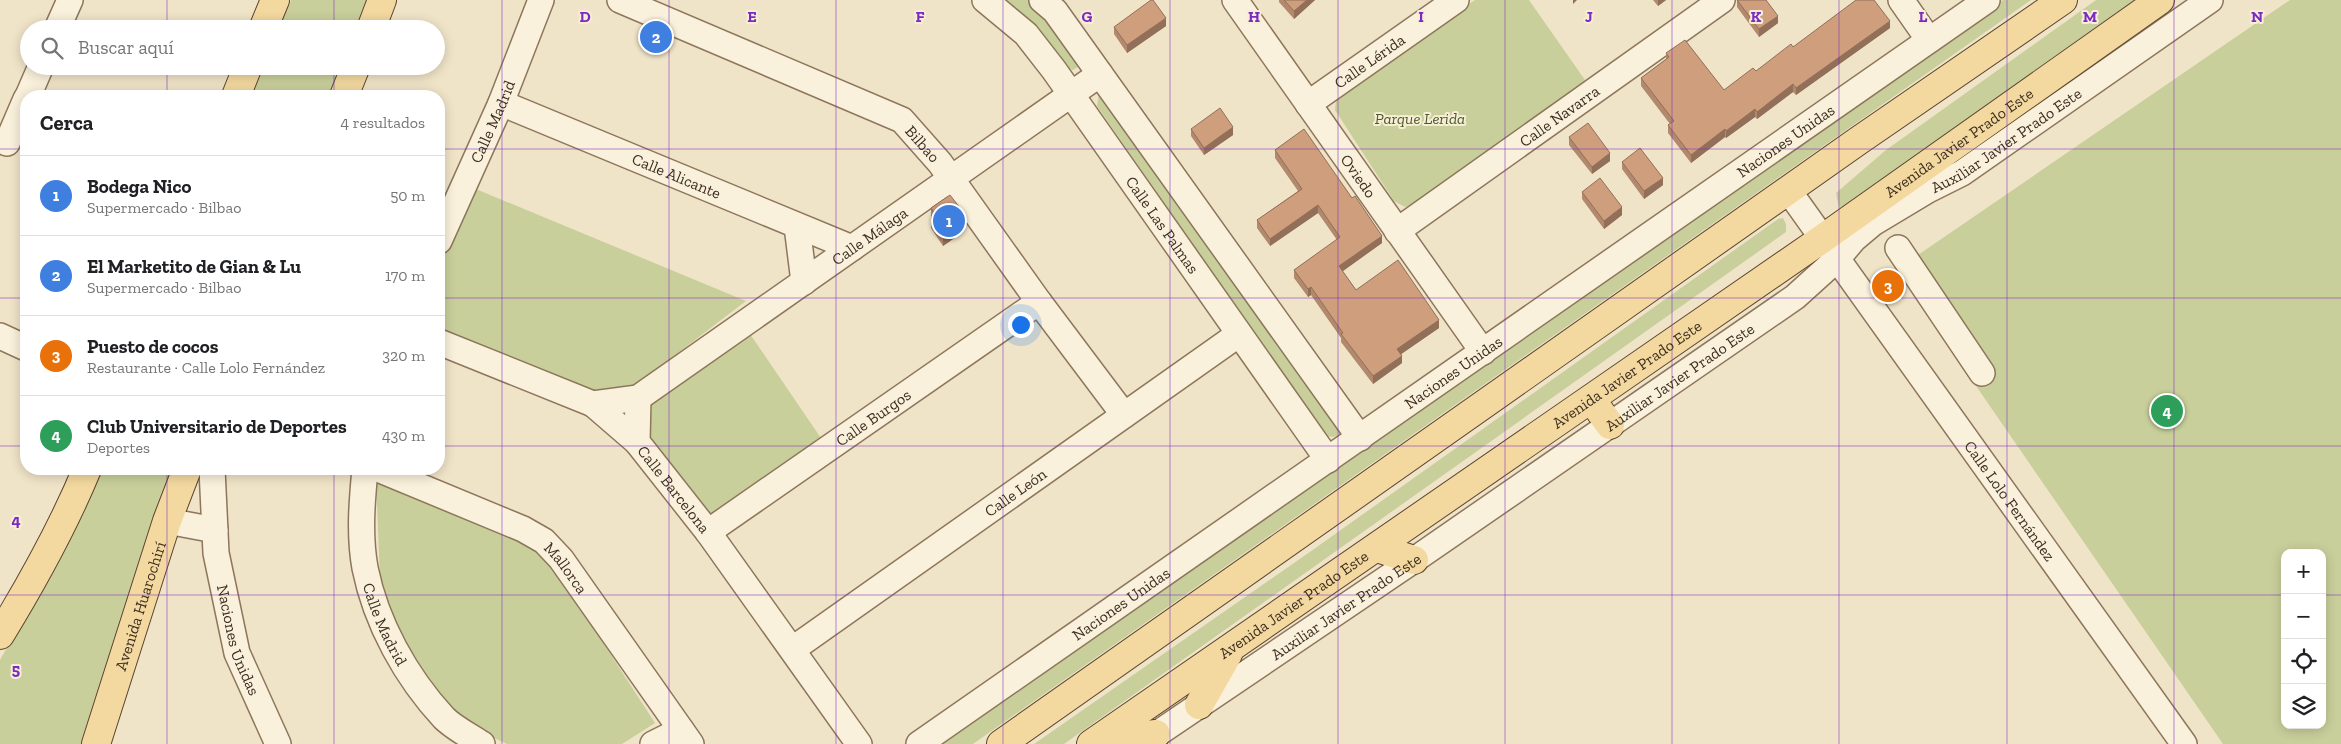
<!DOCTYPE html>
<html lang="es">
<head>
<meta charset="utf-8">
<style>
  :root { --surface:#fff; --page:#f2f2f2; --text:#202124; --muted:#757577; --line:#e0e0e0; --accent:#db2777 }
  body { margin:0; font-family:"Zilla Slab",serif; background:var(--page); color:var(--text) }
  .controls { position:absolute; right:15px; bottom:15px; display:grid; overflow:hidden; border-radius:10px; box-shadow:0 2px 12px #0003 }
  .controls button { width:45px; height:45px; display:grid; place-items:center; padding:0; border:0; border-bottom:1px solid var(--line); background:var(--surface); color:var(--text); font:25px sans-serif }
  .you { position:absolute; left:1020px; top:324px; width:18px; height:18px; margin:-12px; border:4px solid #fff; border-radius:50%; background:#1a73e8; box-shadow:0 0 0 8px #1a73e833 }
  .badge { display:grid; place-items:center; width:32px; height:32px; border-radius:50%; background:var(--accent); color:#fff; font-size:16px; font-weight:700 }
  .pin { position:absolute; translate:-50% -50%; border:2px solid #fff; box-shadow:0 1px 5px #0006 }
  .list { margin:0; padding:0; list-style:none }
  h2 { display:flex; justify-content:space-between; align-items:center; height:65px; margin:0; padding:0 20px; font-size:21px }
  h2 small { font-size:16px; font-weight:400; color:var(--muted) }
  .list li { display:grid; grid-template-columns:32px 1fr auto; gap:15px; align-items:center; box-sizing:border-box; height:80px; padding:0 20px; border-top:1px solid var(--line) }
  .list b { display:block; font-size:19px; white-space:nowrap }
  .list p { margin:0; font-size:16px; white-space:nowrap; color:var(--muted) }
  .list em { font-size:16px; font-style:normal; color:var(--muted) }
  .icon { flex:none; width:28px; height:28px; fill:none; stroke:currentColor; stroke-width:2; stroke-linecap:round; stroke-linejoin:round }
  .map { position:relative; flex:none; width:2341px; height:744px; overflow:hidden }
  .search { position:absolute; background:var(--surface); box-shadow:0 2px 12px #0003; left:20px; top:20px; width:425px; height:55px; display:flex; align-items:center; gap:12px; box-sizing:border-box; padding:0 18px; border-radius:28px; color:var(--muted); font-size:19px }
  .panel { position:absolute; background:var(--surface); box-shadow:0 2px 12px #0003; left:20px; top:90px; width:425px; height:385px; border-radius:20px }
  .map>svg:first-child { display:block }
  .green { fill:#c9cf9b; fill-rule:evenodd }
  .lines { fill:none; stroke-linecap:round; stroke-linejoin:round }
  .minor-casing { stroke:#8d765c; stroke-width:28 }
  .major-casing { stroke:#5b4430; stroke-width:30 }
  .minor { stroke:#faf1dc; stroke-width:25 }
  .major { stroke:#f3d9a0; stroke-width:28 }
  .wall { fill:#b2896c }
  .shaded-wall { fill:#916f58 }
  .building { fill:#cf9f7d; stroke:#916f58 }
  .grid { fill:none; stroke:#7b2cbf; stroke-width:1; stroke-opacity:0.55 }
  .labels { text-anchor:middle; dominant-baseline:central; stroke-width:4; stroke-linejoin:round; paint-order:stroke }
  .street-label { font-size:16px; fill:#3d2e20; stroke:#f7eed8 }
  .park-label { font-size:16px; font-style:italic; fill:#4d5a26; stroke:#f7eed8 }
  .grid-label { font-size:16px; text-anchor:middle; font-weight:bold; fill:#7b2cbf; stroke:#f7eed8; stroke-width:4; stroke-linejoin:round; paint-order:stroke }
</style>
</head>
<body>
<div class="map">
<svg width="2341" height="744" viewBox="0 0 2341 744">
  <rect width="100%" height="100%" fill="#f0e4c8"/>
  <g class="green">
    <polygon points="291,0 368,0 357,29 279,29"/>
    <polygon points="999,0 1030,0 1082,61 1078,67 1073,70 1066,68"/>
    <polygon points="1475,0 1529,0 1585,80 1414,204 1405,207 1394,201 1335,110 1336,99 1340,92"/>
    <polygon points="2003,0 2031,0 973,744 943,744"/>
    <polygon points="2096,0 2146,0 1852,202 1839,208 1836,193 1886,150"/>
    <path d="M2290 0H2341V744H2223L1896 270ZM2285 553H2322V725H2285Z"/>
    <polygon points="264,66 342,66 331,96 252,96"/>
    <path d="M1102 92 1344 431C1338 436 1334 438 1326 436L1097 106 1099 94Z"/>
    <polygon points="471,187 746,301 628,391 592,394 439,332 439,263"/>
    <polygon points="1783,218 1786,224 1786,232 1064,744 1034,744 1314,549 1778,219"/>
    <polygon points="748,331 823,441 713,515 701,513 644,440 647,404"/>
    <polygon points="102,469 187,469 89,744 0,744 0,660 85,509"/>
    <polygon points="376,476 545,553 655,723 622,744 507,744 471,727 438,697 403,641 380,582"/>
  </g>
  <g class="lines">
    <defs>
      <g id="minor">
        <path id="s1" d="M620 0 902 120 940 163 1039 302 1124 415"/>
        <path id="s2" d="M985 0 1026 34 1054 70 1328 460"/>
        <polyline points="1042,0 1055,11 1360,438"/>
        <path id="s3" d="M1235 0 1483 352"/>
        <polyline points="1901,0 1929,40"/>
        <polyline points="57,29 70,0"/>
        <polyline points="28,96 41,66"/>
        <path id="s4" d="M501 103 852 248"/>
        <path id="s5" d="M1308 104 1456 0"/>
        <polyline points="7,143 26,99"/>
        <path id="s6" d="M1788 190 2184 744"/>
        <polyline points="797,226 804,282"/>
        <path id="s7" d="M1397 231 1722 0"/>
        <path id="s8" d="M439 241 501 103 541 0"/>
        <polyline points="1898,248 1982,373"/>
        <polyline points="0,336 26,348"/>
        <path id="s9" d="M439 342 593 404 638 398 1100 74"/>
        <path id="s10" d="M638 398 637 442 708 532 859 744"/>
        <polyline points="593,404 637,442"/>
        <path id="s11" d="M212 469 216 553 237 653 278 744"/>
        <path id="s12" d="M365 469C362 501 359 535 365 568 376 623 406 677 444 718 454 728 470 736 482 744"/>
        <path id="s13" d="M378 469 523 529 544 541 561 559 691 744"/>
        <polyline points="167,521 215,530"/>
        <path id="s14" d="M708 532 1039 302"/>
        <path id="s15" d="M793 649 1239 334"/>
        <polyline points="653,744 681,730"/>
        <path id="s16" d="M919 744 1987 0"/>
        <path id="s17" d="M1142 744 1414 560 1795 297 1837 259 1854 239 1873 223 1928 190 1962 173 2210 0"/>
      </g>
      <g id="major">
        <polyline points="263,29 275,0"/>
        <polyline points="371,29 382,0"/>
        <polyline points="236,96 248,66"/>
        <polyline points="344,96 356,66"/>
        <polyline points="1591,399 1610,425"/>
        <polyline points="1377,548 1414,560"/>
        <path d="M0 635C33 581 63 527 87 469"/>
        <polyline points="1199,705 1228,654"/>
        <polyline points="1099,741 1156,734"/>
        <path id="s18" d="M96 744 167 521 187 469"/>
        <polyline points="1001,744 1858,141 2063,0"/>
        <path id="s19" d="M1091 744 1822 239 2160 0"/>
      </g>
    </defs>
    <use href="#minor" class="minor-casing"/>
    <use href="#major" class="major-casing"/>
    <use href="#minor" class="minor"/>
    <use href="#major" class="major"/>
  </g>
  <g class="wall">
    <polygon points="1279,0 1315,0 1294,19 1279,2"/>
    <polygon points="1653,0 1666,0 1658,6"/>
    <polygon points="1737,0 1778,23 1759,37 1737,7"/>
    <polygon points="1166,26 1127,53 1114,34 1114,27"/>
    <polygon points="1890,28 1796,95 1793,92 1757,119 1755,117 1726,138 1725,137 1691,163 1668,133 1668,125 1670,124 1641,86 1641,78 1666,59 1666,53 1724,90 1756,71 1793,47"/>
    <polygon points="1191,129 1233,135 1204,155 1191,136"/>
    <polygon points="1569,137 1610,161 1592,174 1569,145"/>
    <polygon points="1275,150 1382,243 1342,271 1356,290 1439,328 1401,354 1402,363 1373,384 1341,342 1341,338 1311,295 1308,297 1294,278 1294,270 1337,240 1318,213 1270,246 1257,228 1257,220 1298,191 1275,158"/>
    <polygon points="1622,162 1663,185 1644,199 1622,169"/>
    <polygon points="1582,192 1622,215 1604,229 1582,199"/>
    <polygon points="931,208 963,232 943,246 931,228"/>
  </g>
  <g class="shaded-wall">
    <polygon points="1307,0 1315,0 1294,19 1294,11"/>
    <polygon points="1573,0 1577,0 1573,4"/>
    <polygon points="1658,0 1666,0 1658,6"/>
    <polygon points="1778,16 1778,23 1759,37 1759,29"/>
    <polygon points="1166,18 1166,26 1127,53 1127,45"/>
    <polygon points="1890,21 1890,28 1796,95 1796,88"/>
    <polygon points="1793,84 1793,92 1757,119 1757,112"/>
    <polygon points="1755,109 1755,117 1726,138 1726,131"/>
    <polygon points="1233,127 1233,135 1204,155 1204,148"/>
    <polygon points="1725,129 1725,137 1691,163 1691,155"/>
    <polygon points="1610,153 1610,161 1592,174 1592,167"/>
    <polygon points="1663,178 1663,185 1644,199 1644,191"/>
    <polygon points="1318,205 1318,213 1270,246 1270,239"/>
    <polygon points="1622,207 1622,215 1604,229 1604,221"/>
    <polygon points="963,212 963,232 943,246 943,226"/>
    <polygon points="1382,236 1382,243 1339,274 1339,266"/>
    <polygon points="1311,287 1311,295 1308,297 1308,289"/>
    <polygon points="1439,320 1439,328 1397,357 1397,349"/>
    <polygon points="1402,356 1402,363 1373,384 1373,376"/>
  </g>
  <g class="building">
    <polygon points="1151,0 1153,0 1166,18 1127,45 1114,27"/>
    <polygon points="1284,0 1307,0 1294,11"/>
    <polygon points="1737,0 1766,0 1778,16 1759,29"/>
    <polygon points="1856,0 1874,0 1890,21 1796,88 1793,84 1757,112 1755,109 1726,131 1725,129 1691,155 1668,125 1674,121 1641,78 1669,57 1666,53 1685,40 1724,90 1753,68 1756,71 1791,44 1793,47"/>
    <polygon points="1220,108 1233,127 1204,148 1191,129"/>
    <polygon points="1588,123 1610,153 1592,167 1569,137"/>
    <polygon points="1304,129 1352,198 1355,196 1382,236 1339,266 1356,290 1398,260 1439,320 1397,349 1402,356 1373,376 1341,334 1343,333 1311,287 1308,289 1294,270 1340,237 1318,205 1270,239 1257,220 1302,189 1275,150"/>
    <polygon points="1640,148 1663,178 1644,191 1622,162"/>
    <polygon points="1600,178 1622,207 1604,221 1582,192"/>
    <polygon points="950,195 963,212 943,226 931,208"/>
  </g>
  <path class="grid" d="M167 0V29M334 0V29M502 0V744M669 0V744M836 0V744M1003 0V744M1170 0V744M1338 0V744M1505 0V744M1672 0V744M1839 0V744M2007 0V744M2174 0V744M167 66V96M334 66V96M0 149H26M439 149H2341M0 298H26M439 298H2341M0 446H26M439 446H2341M167 469V744M334 469V744M0 595H2285M2322 595H2341"/>
  <g class="labels">
    <g class="street-label">
      <text stroke="none"><textPath href="#s5" startOffset="75">Calle Lérida</textPath></text>
      <text stroke="none"><textPath href="#s7" startOffset="199">Calle Navarra</textPath></text>
      <text stroke="none"><textPath href="#s8" startOffset="131">Calle Madrid</textPath></text>
      <text stroke="none"><textPath href="#s17" startOffset="1056">Auxiliar Javier Prado Este</textPath></text>
      <text stroke="none"><textPath href="#s16" startOffset="1056">Naciones Unidas</textPath></text>
      <text stroke="none"><textPath href="#s19" startOffset="1056">Avenida Javier Prado Este</textPath></text>
      <text stroke="none"><textPath href="#s1" startOffset="338">Bilbao</textPath></text>
      <text stroke="none"><textPath href="#s4" startOffset="190">Calle Alicante</textPath></text>
      <text stroke="none"><textPath href="#s3" startOffset="215">Oviedo</textPath></text>
      <text stroke="none"><textPath href="#s2" startOffset="288">Calle Las Palmas</textPath></text>
      <text stroke="none"><textPath href="#s9" startOffset="494">Calle Málaga</textPath></text>
      <text stroke="none"><textPath href="#s16" startOffset="651">Naciones Unidas</textPath></text>
      <text stroke="none"><textPath href="#s19" startOffset="651">Avenida Javier Prado Este</textPath></text>
      <text stroke="none"><textPath href="#s17" startOffset="651">Auxiliar Javier Prado Este</textPath></text>
      <text stroke="none"><textPath href="#s14" startOffset="201">Calle Burgos</textPath></text>
      <text stroke="none"><textPath href="#s10" startOffset="104">Calle Barcelona</textPath></text>
      <text stroke="none"><textPath href="#s15" startOffset="272">Calle León</textPath></text>
      <text stroke="none"><textPath href="#s6" startOffset="382">Calle Lolo Fernández</textPath></text>
      <text stroke="none"><textPath href="#s13" startOffset="216">Mallorca</textPath></text>
      <text stroke="none"><textPath href="#s16" startOffset="246">Naciones Unidas</textPath></text>
      <text stroke="none"><textPath href="#s19" startOffset="246">Avenida Javier Prado Este</textPath></text>
      <text stroke="none"><textPath href="#s18" startOffset="145">Avenida Huarochirí</textPath></text>
      <text stroke="none"><textPath href="#s17" startOffset="246">Auxiliar Javier Prado Este</textPath></text>
      <text stroke="none"><textPath href="#s12" startOffset="159">Calle Madrid</textPath></text>
      <text stroke="none"><textPath href="#s11" startOffset="174">Naciones Unidas</textPath></text>
    </g>
    <g class="park-label">
      <text x="1420" y="118">Parque Lerida</text>
    </g>
  </g>
  <g class="grid-label">
    <text x="585" y="22">D</text>
    <text x="752" y="22">E</text>
    <text x="920" y="22">F</text>
    <text x="1087" y="22">G</text>
    <text x="1254" y="22">H</text>
    <text x="1421" y="22">I</text>
    <text x="1589" y="22">J</text>
    <text x="1756" y="22">K</text>
    <text x="1923" y="22">L</text>
    <text x="2090" y="22">M</text>
    <text x="2257" y="22">N</text>
    <text x="16" y="526">4</text>
    <text x="16" y="675">5</text>
  </g>
</svg>
<div class="controls">
<button>+</button>
<button>−</button>
<button><svg class="icon" aria-label="locate" viewBox="0 0 24 24"><circle cx="12" cy="12" r="6"/><path d="M12 2v4M12 18v4M2 12h4M18 12h4"/></svg></button>
<button><svg class="icon" aria-label="layers" viewBox="0 0 24 24"><path d="M12 4l9 5-9 5-9-5zM3 14l9 5 9-5"/></svg></button>
</div>
<div class="you"></div>
<div class="pin badge" style="left:949px;top:221px;background:#3f7fe0">1</div>
<div class="pin badge" style="left:656px;top:37px;background:#3f7fe0">2</div>
<div class="pin badge" style="left:1888px;top:286px;background:#e8710a">3</div>
<div class="pin badge" style="left:2167px;top:411px;background:#2e9e5b">4</div>
<div class="search"><svg class="icon" aria-label="search" viewBox="0 0 24 24"><circle cx="10" cy="10" r="6"/><path d="M15 15l6 6"/></svg>Buscar aquí</div>
<section class="panel">
<h2>Cerca<small>4 resultados</small></h2>
<ul class="list">
<li><span class="badge" style="background:#3f7fe0">1</span><div><b>Bodega Nico</b><p>Supermercado · Bilbao</p></div><em>50 m</em></li>
<li><span class="badge" style="background:#3f7fe0">2</span><div><b>El Marketito de Gian &amp; Lu</b><p>Supermercado · Bilbao</p></div><em>170 m</em></li>
<li><span class="badge" style="background:#e8710a">3</span><div><b>Puesto de cocos</b><p>Restaurante · Calle Lolo Fernández</p></div><em>320 m</em></li>
<li><span class="badge" style="background:#2e9e5b">4</span><div><b>Club Universitario de Deportes</b><p>Deportes</p></div><em>430 m</em></li>
</ul>
</section>
</div>
</body>
</html>
